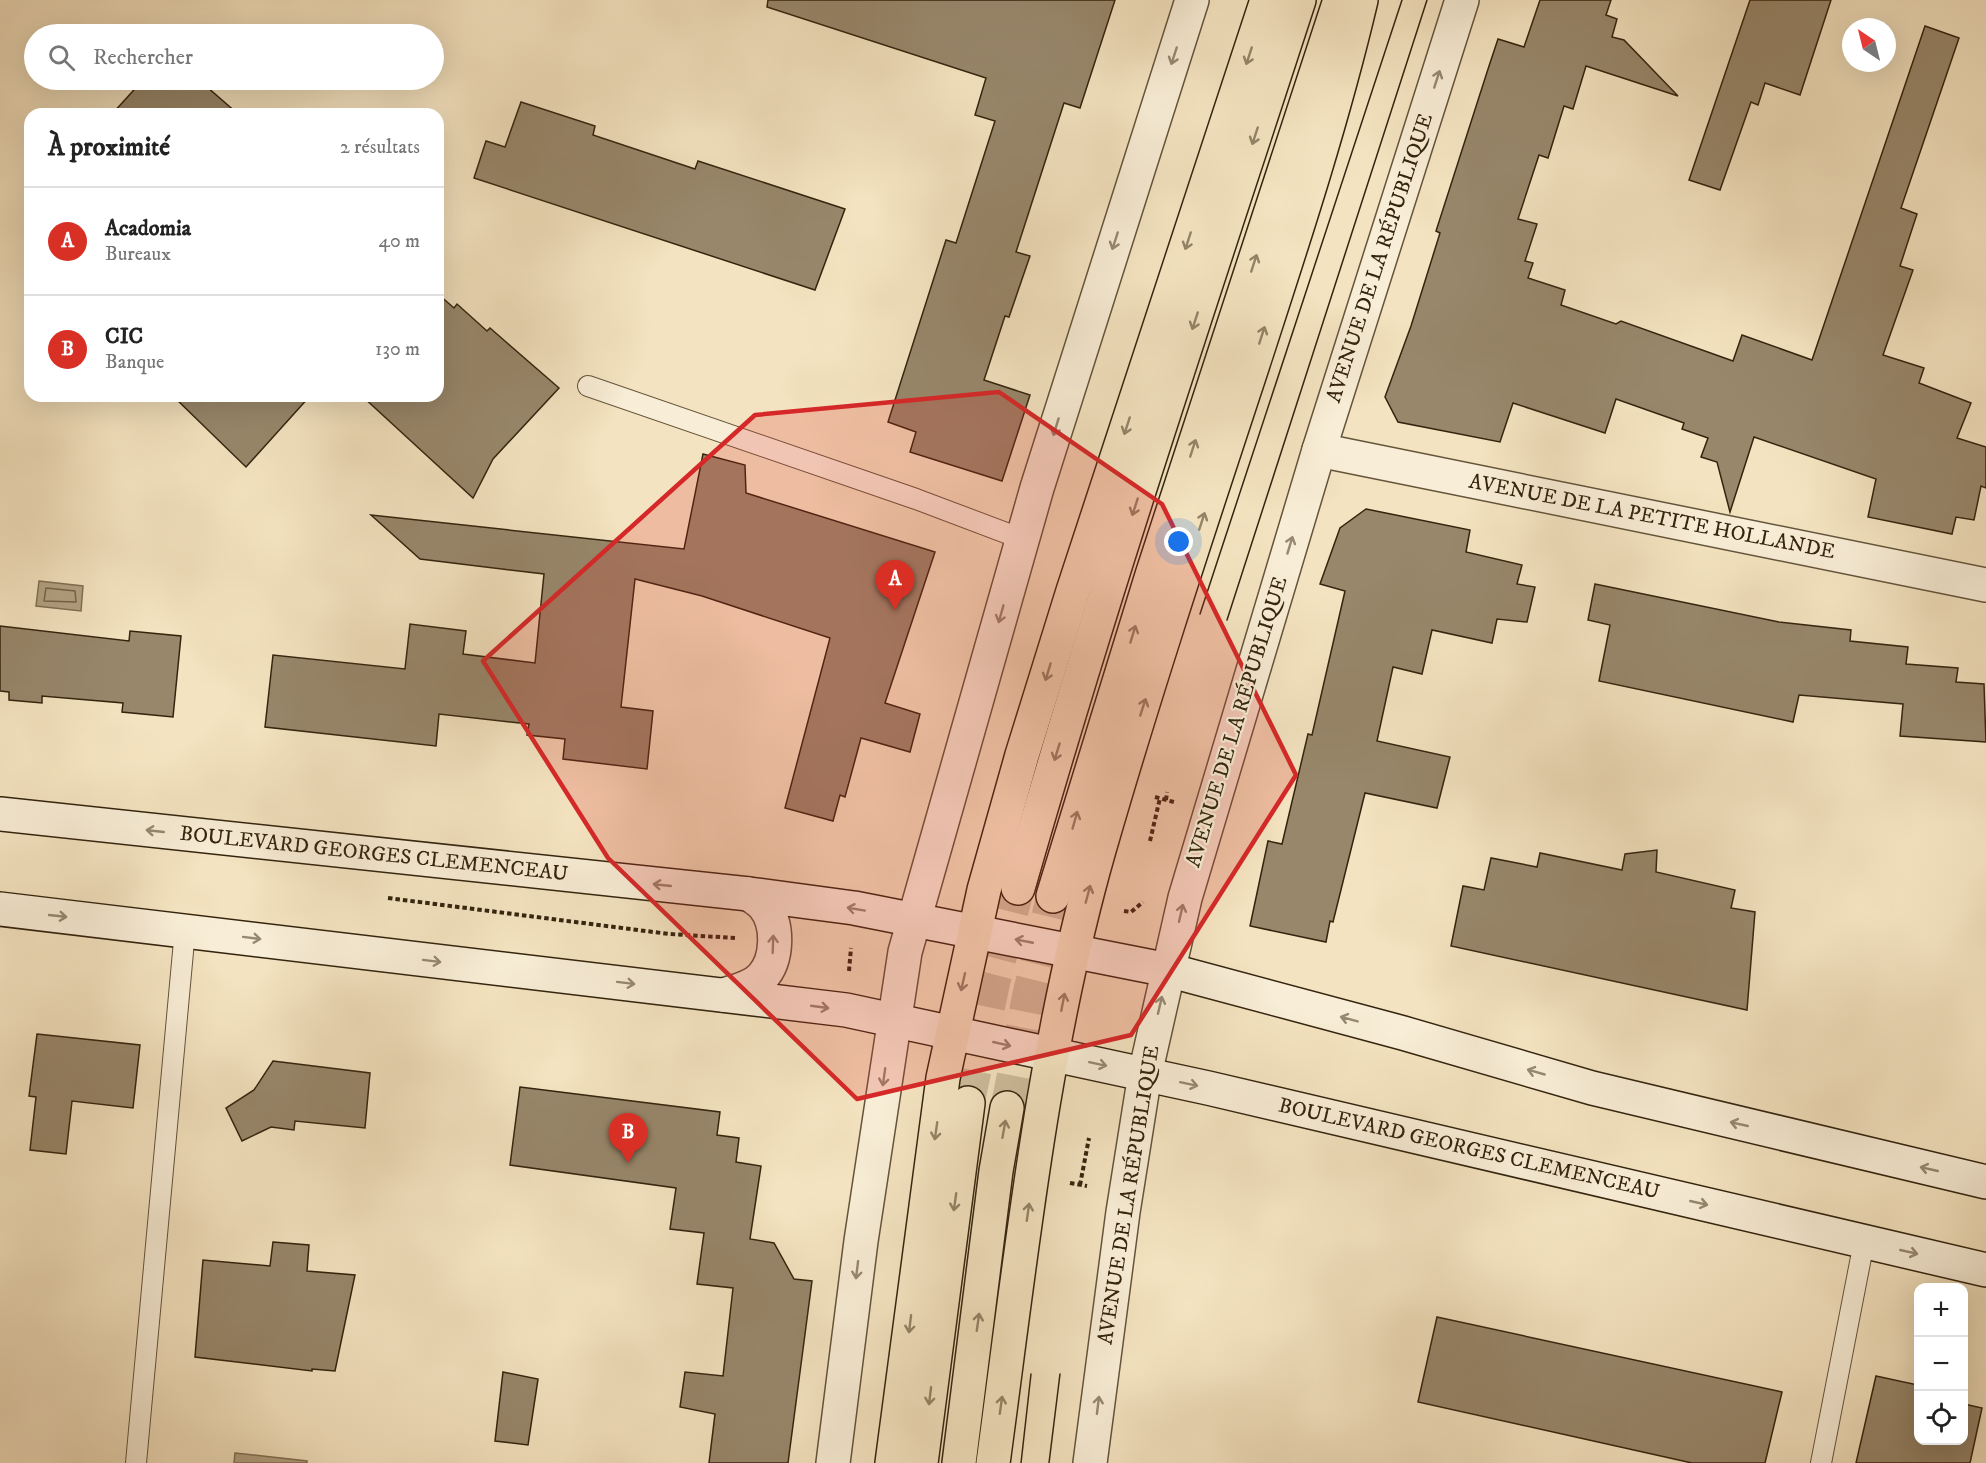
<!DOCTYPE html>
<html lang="fr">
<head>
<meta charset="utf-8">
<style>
  :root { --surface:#fff; --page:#f2f2f2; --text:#222; --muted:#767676; --line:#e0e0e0; --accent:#d93025 }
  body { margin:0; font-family:"IM FELL DW Pica",serif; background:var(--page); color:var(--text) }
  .controls { position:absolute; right:18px; bottom:18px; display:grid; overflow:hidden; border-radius:12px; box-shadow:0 6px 24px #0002 }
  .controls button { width:54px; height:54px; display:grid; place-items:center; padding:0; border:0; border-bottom:2px solid var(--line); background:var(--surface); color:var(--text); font:30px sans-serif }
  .compass { position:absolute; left:1842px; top:18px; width:54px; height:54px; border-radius:50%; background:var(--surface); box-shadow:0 6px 24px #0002; rotate:325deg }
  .you { position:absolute; left:1179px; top:542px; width:21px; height:21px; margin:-15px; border:4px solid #fff; border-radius:50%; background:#1a73e8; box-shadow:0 0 0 9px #1a73e833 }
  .badge { display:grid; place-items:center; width:39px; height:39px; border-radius:50%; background:var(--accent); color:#fff; font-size:20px; font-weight:700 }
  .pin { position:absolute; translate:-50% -50px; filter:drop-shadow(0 2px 3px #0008) }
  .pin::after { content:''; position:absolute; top:32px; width:21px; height:18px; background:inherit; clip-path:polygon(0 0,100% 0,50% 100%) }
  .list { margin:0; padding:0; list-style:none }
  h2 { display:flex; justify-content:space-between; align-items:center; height:78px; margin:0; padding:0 24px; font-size:26px }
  h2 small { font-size:20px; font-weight:400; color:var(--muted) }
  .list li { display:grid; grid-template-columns:39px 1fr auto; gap:18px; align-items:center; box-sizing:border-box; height:108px; padding:0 24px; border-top:2px solid var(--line) }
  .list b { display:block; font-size:22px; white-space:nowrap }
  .list p { margin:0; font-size:20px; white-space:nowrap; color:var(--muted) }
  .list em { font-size:20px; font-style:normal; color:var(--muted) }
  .icon { flex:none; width:33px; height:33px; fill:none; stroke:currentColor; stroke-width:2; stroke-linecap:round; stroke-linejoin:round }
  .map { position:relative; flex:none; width:1986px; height:1463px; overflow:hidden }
  .search { position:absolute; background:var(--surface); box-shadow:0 6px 24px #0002; left:24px; top:24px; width:420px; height:66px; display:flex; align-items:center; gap:15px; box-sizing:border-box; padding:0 21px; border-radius:33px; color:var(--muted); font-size:22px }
  .panel { position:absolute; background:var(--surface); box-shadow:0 6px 24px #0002; left:24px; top:108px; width:420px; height:294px; border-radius:18px }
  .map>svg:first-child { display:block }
  .water { fill:#b3a283; stroke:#807054; stroke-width:1.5 }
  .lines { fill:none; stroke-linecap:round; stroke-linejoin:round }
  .shore { stroke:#746348; stroke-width:1.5 }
  .building { fill:#98876b; stroke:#34240e; stroke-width:1.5 }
  .primary-tunnel { stroke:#cebd9c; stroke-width:33; stroke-dasharray:33 16; stroke-linecap:butt }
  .service-casing { stroke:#64543a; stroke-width:22 }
  .minor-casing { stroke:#64543a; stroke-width:36 }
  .tertiary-casing { stroke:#64543a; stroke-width:36 }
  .secondary-casing { stroke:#34240e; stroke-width:36 }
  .primary-casing { stroke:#34240e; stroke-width:36 }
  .path { stroke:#34240e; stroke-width:4; stroke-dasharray:4.5 3; stroke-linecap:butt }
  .service { stroke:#f8edd6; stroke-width:20 }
  .minor { stroke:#f8edd6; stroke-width:33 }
  .tertiary { stroke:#f8edd6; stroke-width:33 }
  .secondary { stroke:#f8edd6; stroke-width:33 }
  .primary { stroke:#f4e3c0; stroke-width:33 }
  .tram { stroke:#34240e; stroke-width:1.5 }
  .oneway { stroke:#968872 }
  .oneway2 { stroke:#948467 }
  .marked { fill:#d62828; fill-opacity:0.2; stroke:#d62828; stroke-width:4.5; stroke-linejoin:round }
  .labels { text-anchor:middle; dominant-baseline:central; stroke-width:4.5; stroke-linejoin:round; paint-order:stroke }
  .street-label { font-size:21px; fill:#34240e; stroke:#f8edd6 }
</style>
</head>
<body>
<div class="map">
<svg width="1986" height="1463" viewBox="0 0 1986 1463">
  <rect width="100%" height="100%" fill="#f4e3c0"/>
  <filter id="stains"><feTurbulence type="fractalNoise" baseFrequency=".00333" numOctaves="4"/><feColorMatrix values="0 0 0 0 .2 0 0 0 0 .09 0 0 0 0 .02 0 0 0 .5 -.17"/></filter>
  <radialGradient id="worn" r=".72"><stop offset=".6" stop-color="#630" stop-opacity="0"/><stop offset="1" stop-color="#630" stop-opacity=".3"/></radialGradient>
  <g class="water">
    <polygon points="39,581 83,586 81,611 36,606"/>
    <polygon points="235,1453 307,1461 307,1463 234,1463"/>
  </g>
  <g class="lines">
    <polygon class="shore" points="46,588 75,591 76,602 44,601"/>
  </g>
  <g class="building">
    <polygon points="768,0 1115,0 1080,108 1064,103 1016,252 1030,256 1009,317 1005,316 984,380 1030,395 1002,481 910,452 916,432 888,422 946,240 956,243 995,121 975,115 986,78 767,7"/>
    <polygon points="1540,0 1611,0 1606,15 1617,19 1612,37 1624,40 1678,96 1586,66 1573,109 1564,106 1548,158 1539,155 1518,219 1537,224 1525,261 1533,263 1528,278 1565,290 1561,305 1616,324 1621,321 1733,361 1742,335 1812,360 1925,26 1959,38 1901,208 1917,214 1900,266 1913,270 1883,355 1924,368 1919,383 1971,403 1957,438 1986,447 1986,488 1981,486 1974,520 1956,517 1952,534 1868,517 1876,479 1754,437 1730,512 1717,462 1701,457 1708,438 1682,429 1684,423 1616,399 1605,433 1513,403 1500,442 1398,422 1385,397 1411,326 1440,233 1436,231 1489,66 1498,39 1524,47"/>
    <polygon points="1750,0 1831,0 1800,95 1765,83 1758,105 1751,102 1720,190 1689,180"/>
    <polygon points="143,80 199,80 238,114 112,114"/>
    <polygon points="521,102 595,126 593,135 695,169 698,161 845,209 815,290 474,178 486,141 505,147"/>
    <polygon points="438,294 454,308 457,304 487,331 490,328 559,388 493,459 473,498 362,396 438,396"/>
    <polygon points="173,396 310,396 246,467"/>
    <polygon points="703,454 745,465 746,493 935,552 885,703 920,714 910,752 861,738 845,797 840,795 833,821 785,808 830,638 702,596 635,579 621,707 653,711 647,769 563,759 565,739 527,735 529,724 439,714 436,746 265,727 273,655 405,669 410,624 466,631 463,654 535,663 544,574 420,559 371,515 684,549"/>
    <polygon points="1366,509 1470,530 1466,552 1522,565 1517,584 1535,587 1527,622 1497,619 1492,643 1432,630 1422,674 1393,667 1377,741 1450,757 1437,808 1365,793 1333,922 1330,921 1326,942 1250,926 1268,841 1282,844 1308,734 1312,735 1345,591 1320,584 1340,528"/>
    <polygon points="1595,584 1779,622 1851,630 1850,641 1908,647 1906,664 1958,668 1956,682 1984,684 1986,742 1900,736 1903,704 1799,695 1793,722 1599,681 1610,625 1588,620"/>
    <polygon points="0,626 129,641 130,631 181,636 173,717 122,712 123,703 42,696 42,703 9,700 9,692 0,691"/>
    <polygon points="1657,850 1656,872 1735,890 1731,908 1755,912 1747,1010 1451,946 1463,886 1484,890 1491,858 1537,867 1540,853 1622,870 1625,854"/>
    <polygon points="37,1034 140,1045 133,1108 72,1101 66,1154 30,1150 36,1097 29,1096"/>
    <polygon points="273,1061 370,1073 365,1128 295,1121 294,1130 271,1127 242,1141 226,1108 254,1090"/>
    <polygon points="520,1087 720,1112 717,1135 739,1138 736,1162 761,1166 750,1239 774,1243 794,1279 812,1281 788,1463 709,1463 715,1414 680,1407 685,1372 723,1376 733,1288 697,1284 704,1233 670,1229 676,1188 510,1165"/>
    <polygon points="273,1242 309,1245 307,1271 355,1275 335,1371 312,1369 312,1371 195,1357 203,1260 270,1266"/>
    <polygon points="1437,1317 1782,1392 1765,1463 1692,1463 1418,1402"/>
    <polygon points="503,1372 538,1379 528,1445 495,1441"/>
    <polygon points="1876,1376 1918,1385 1918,1440 1964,1440 1964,1404 1982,1408 1970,1463 1856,1463"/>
  </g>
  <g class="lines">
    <g class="primary-tunnel">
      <polyline points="968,1103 994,981 1018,888"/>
      <polyline points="1007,1108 1029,994 1053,896"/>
    </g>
    <defs>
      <g id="service">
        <polyline points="588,386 916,499 1022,539"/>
        <polyline points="136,1463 185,930"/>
        <polyline points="1821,1463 1864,1242"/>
      </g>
      <g id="minor">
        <polyline points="1319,450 1986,585"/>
        <path d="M723 995C736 991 752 988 762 977 778 960 779 924 764 906 760 901 754 898 749 894"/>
      </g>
      <g id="tertiary">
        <polyline points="833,1463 861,1241 905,952 1037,488 1192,0"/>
        <polyline points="1090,1463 1123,1212 1145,1074 1185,898 1319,450 1462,0"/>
      </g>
      <g id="secondary">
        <polyline points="0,814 749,894 854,908 1168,970 1403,1033 1592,1088 1986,1182"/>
        <polyline points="0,909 846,1010 1208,1088 1986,1270"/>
      </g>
      <g id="primary">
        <path d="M1018 888C1103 590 1203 295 1299 0"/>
        <polyline points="1053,896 1152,575 1340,0"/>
        <polyline points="892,1463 943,1078 984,890 1022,755 1073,591 1267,0"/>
        <polyline points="921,1463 968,1103"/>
        <polyline points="959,1463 996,1171 1007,1108"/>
        <path d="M993 1463C1021 1258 1042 1049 1099 850 1146 687 1200 525 1253 364 1292 244 1332 123 1361 0"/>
      </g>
    </defs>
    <use href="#service" class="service-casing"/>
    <use href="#minor" class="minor-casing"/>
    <use href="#tertiary" class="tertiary-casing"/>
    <use href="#secondary" class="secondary-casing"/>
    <use href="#primary" class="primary-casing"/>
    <g class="path">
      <polyline points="1155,797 1174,802"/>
      <polyline points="1166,800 1167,792"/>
      <polyline points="1150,841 1160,798"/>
      <polyline points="388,898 669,934 735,938"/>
      <polyline points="1124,911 1131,912 1143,902"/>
      <polyline points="849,971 851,948"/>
      <polyline points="1070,1183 1087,1186"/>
      <polyline points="1080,1185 1089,1138"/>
    </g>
    <use href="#service" class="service"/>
    <use href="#minor" class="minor"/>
    <use href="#tertiary" class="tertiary"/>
    <use href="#secondary" class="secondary"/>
    <use href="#primary" class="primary"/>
    <g class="tram">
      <polyline points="1200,614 1402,0"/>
      <polyline points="1227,620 1427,0"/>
      <polyline points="1021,1463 1031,1374"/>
      <polyline points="1049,1463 1060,1374"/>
    </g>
  </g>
  <defs><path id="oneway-shaft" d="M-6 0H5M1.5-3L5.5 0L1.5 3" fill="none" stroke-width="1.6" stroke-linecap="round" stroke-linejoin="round" transform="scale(1.5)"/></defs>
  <g class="oneway">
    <use href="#oneway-shaft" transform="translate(1174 56) rotate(108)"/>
    <use href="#oneway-shaft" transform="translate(1437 79) rotate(-72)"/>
    <use href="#oneway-shaft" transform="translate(1115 241) rotate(108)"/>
    <use href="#oneway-shaft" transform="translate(1056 427) rotate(107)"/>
    <use href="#oneway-shaft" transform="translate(1290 545) rotate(-73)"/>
    <use href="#oneway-shaft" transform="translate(1001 614) rotate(106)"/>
    <use href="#oneway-shaft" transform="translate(155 831) rotate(-174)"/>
    <use href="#oneway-shaft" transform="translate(662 885) rotate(-174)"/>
    <use href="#oneway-shaft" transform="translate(856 909) rotate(-170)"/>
    <use href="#oneway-shaft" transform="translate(1181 913) rotate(-77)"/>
    <use href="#oneway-shaft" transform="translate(58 916) rotate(6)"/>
    <use href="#oneway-shaft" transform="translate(252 938) rotate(7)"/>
    <use href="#oneway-shaft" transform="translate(1024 941) rotate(-169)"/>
    <use href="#oneway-shaft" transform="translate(773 944) rotate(-88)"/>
    <use href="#oneway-shaft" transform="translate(432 961) rotate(7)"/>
    <use href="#oneway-shaft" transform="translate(626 983) rotate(7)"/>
    <use href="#oneway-shaft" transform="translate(1160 1005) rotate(-77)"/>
    <use href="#oneway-shaft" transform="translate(820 1007) rotate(8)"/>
    <use href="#oneway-shaft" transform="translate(1349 1019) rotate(-165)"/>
    <use href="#oneway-shaft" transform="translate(1002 1044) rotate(13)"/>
    <use href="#oneway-shaft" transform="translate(1098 1064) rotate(12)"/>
    <use href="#oneway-shaft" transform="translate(1536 1072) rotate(-164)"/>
    <use href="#oneway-shaft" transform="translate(884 1077) rotate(98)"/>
    <use href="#oneway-shaft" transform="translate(1189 1084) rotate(12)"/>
    <use href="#oneway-shaft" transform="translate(1739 1124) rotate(-167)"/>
    <use href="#oneway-shaft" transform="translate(1929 1169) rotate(-167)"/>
    <use href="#oneway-shaft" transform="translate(1699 1203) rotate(13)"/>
    <use href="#oneway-shaft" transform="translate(1909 1252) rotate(13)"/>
    <use href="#oneway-shaft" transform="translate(857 1270) rotate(97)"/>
    <use href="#oneway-shaft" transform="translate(1098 1405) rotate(-83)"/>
  </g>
  <g class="oneway2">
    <use href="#oneway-shaft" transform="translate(1249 56) rotate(108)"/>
    <use href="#oneway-shaft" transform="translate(1255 136) rotate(108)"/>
    <use href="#oneway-shaft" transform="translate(1188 241) rotate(108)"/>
    <use href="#oneway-shaft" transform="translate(1254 263) rotate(-72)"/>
    <use href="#oneway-shaft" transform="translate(1195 321) rotate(108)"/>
    <use href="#oneway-shaft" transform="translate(1262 335) rotate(-72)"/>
    <use href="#oneway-shaft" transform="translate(1127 426) rotate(108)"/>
    <use href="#oneway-shaft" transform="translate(1193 448) rotate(-72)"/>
    <use href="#oneway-shaft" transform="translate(1135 507) rotate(108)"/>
    <use href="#oneway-shaft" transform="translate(1202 521) rotate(-72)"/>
    <use href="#oneway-shaft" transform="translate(1133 634) rotate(-73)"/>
    <use href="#oneway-shaft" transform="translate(1048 672) rotate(107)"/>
    <use href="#oneway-shaft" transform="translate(1143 707) rotate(-72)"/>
    <use href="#oneway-shaft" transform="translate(1057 752) rotate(107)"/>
    <use href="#oneway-shaft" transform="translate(1075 820) rotate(-74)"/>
    <use href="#oneway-shaft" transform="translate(1088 894) rotate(-75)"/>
    <use href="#oneway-shaft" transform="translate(963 982) rotate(103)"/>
    <use href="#oneway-shaft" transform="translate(1063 1002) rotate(-79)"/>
    <use href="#oneway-shaft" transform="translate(1004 1129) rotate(-80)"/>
    <use href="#oneway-shaft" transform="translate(936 1131) rotate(98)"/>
    <use href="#oneway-shaft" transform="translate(955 1202) rotate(98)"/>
    <use href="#oneway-shaft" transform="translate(1028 1212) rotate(-82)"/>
    <use href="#oneway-shaft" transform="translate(978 1322) rotate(-82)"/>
    <use href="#oneway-shaft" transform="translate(910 1324) rotate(97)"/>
    <use href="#oneway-shaft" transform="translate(930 1396) rotate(97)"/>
    <use href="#oneway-shaft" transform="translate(1001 1405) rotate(-82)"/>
  </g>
  <path class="marked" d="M999 392 1162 504 1296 775 1131 1035 857 1099 608 858 483 661 755 415Z"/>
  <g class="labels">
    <g class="street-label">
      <text transform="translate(1380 258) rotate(-72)">AVENUE DE LA RÉPUBLIQUE</text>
      <text transform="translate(1652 517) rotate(11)">AVENUE DE LA PETITE HOLLANDE</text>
      <text transform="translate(1237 722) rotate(-73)">AVENUE DE LA RÉPUBLIQUE</text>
      <text transform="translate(374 854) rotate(6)">BOULEVARD GEORGES CLEMENCEAU</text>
      <text transform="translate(1469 1149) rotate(13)">BOULEVARD GEORGES CLEMENCEAU</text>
      <text transform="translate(1129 1195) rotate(-81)">AVENUE DE LA RÉPUBLIQUE</text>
    </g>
  </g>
  <rect width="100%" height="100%" filter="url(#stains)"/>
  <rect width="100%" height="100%" fill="url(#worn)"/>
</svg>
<div class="controls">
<button>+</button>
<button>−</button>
<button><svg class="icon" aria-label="locate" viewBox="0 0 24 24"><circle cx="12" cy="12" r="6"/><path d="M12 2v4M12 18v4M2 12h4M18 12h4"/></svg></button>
</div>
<svg class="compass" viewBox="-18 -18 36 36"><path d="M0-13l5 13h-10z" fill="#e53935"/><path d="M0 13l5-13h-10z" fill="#767676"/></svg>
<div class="you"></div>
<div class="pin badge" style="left:895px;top:610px">A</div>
<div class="pin badge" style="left:628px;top:1163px">B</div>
<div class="search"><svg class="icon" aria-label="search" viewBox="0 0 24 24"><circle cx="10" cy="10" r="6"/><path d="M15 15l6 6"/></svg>Rechercher</div>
<section class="panel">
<h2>À proximité<small>2 résultats</small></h2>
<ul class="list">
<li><span class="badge">A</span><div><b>Acadomia</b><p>Bureaux</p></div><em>40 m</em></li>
<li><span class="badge">B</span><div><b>CIC</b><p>Banque</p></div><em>130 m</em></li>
</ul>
</section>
</div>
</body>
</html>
